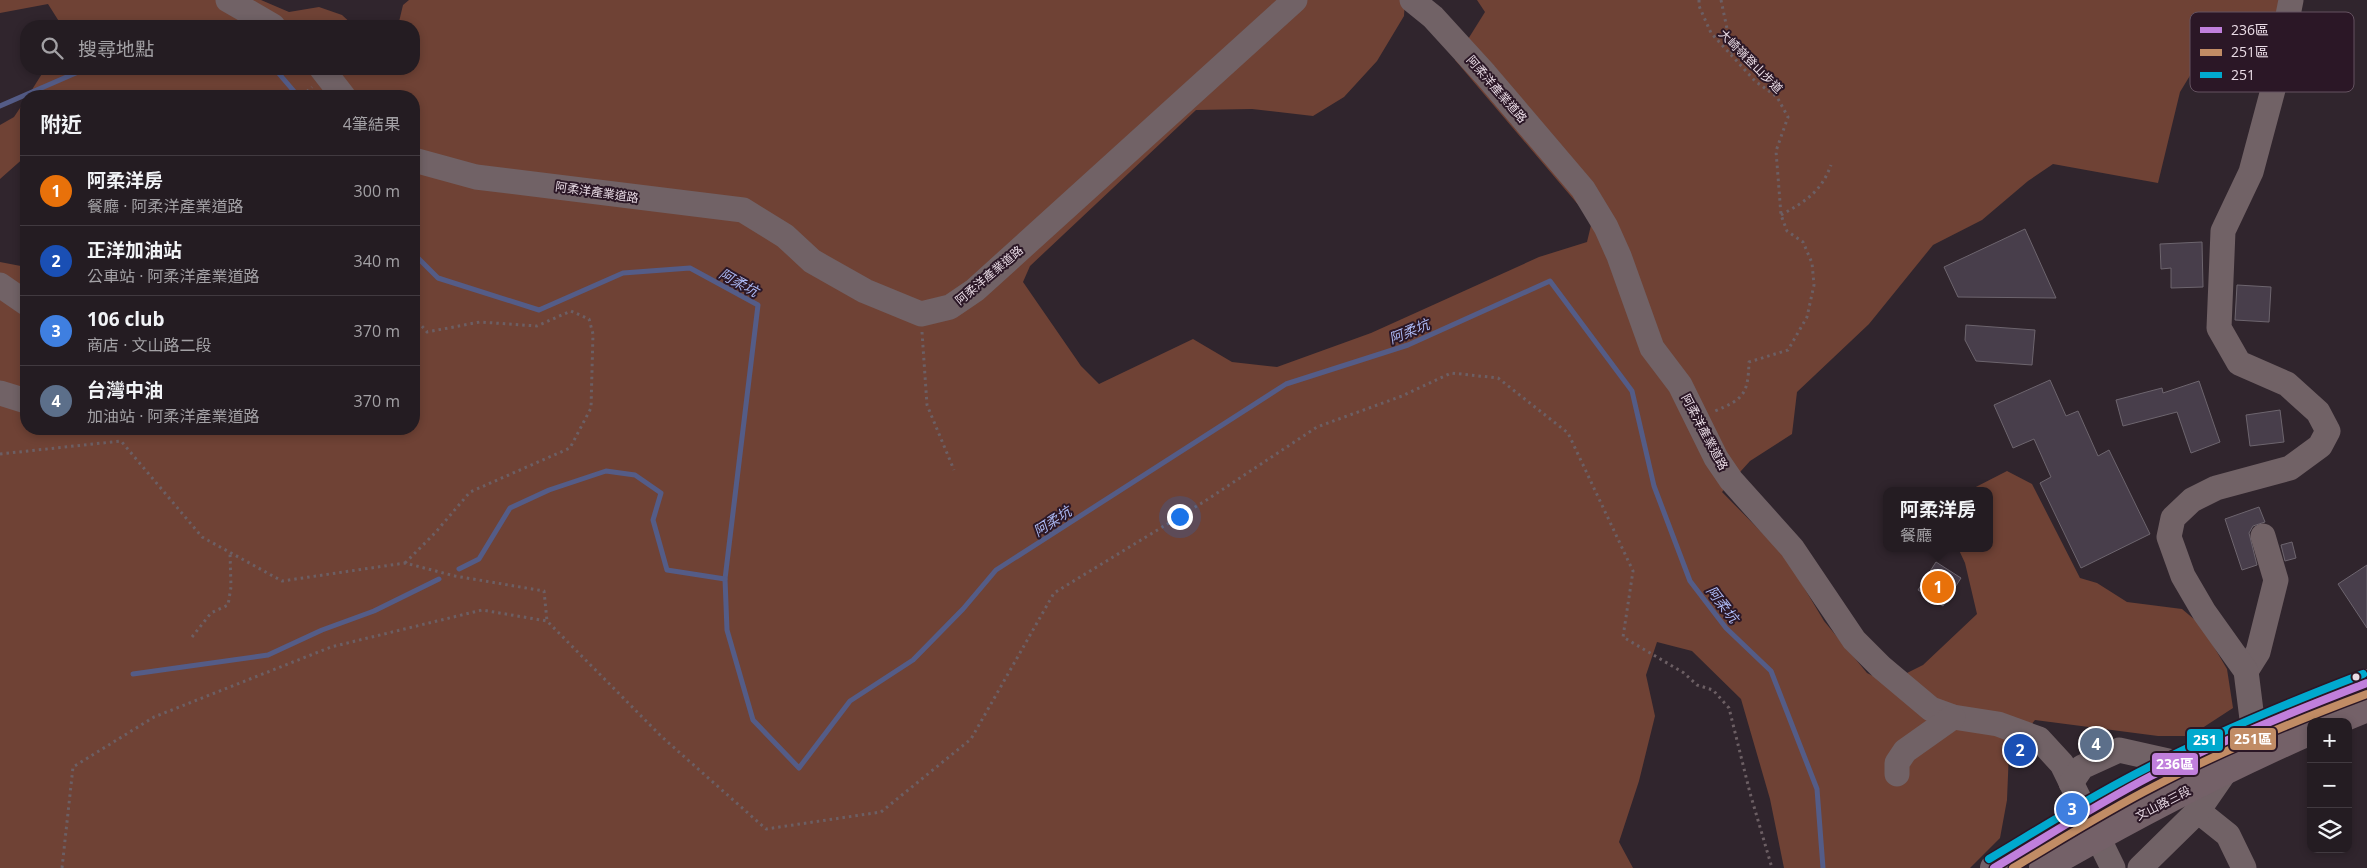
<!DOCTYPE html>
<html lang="zh-TW">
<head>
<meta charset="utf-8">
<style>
  :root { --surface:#241c22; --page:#30292f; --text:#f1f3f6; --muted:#a3a1a5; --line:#413a40; --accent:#a99ca5 }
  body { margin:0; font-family:"Open Sans","Noto Sans TC",sans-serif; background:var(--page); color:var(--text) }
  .controls { position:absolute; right:15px; bottom:15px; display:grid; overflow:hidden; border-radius:10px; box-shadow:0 2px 8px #0003 }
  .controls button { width:45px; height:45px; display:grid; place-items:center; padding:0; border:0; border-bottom:1px solid var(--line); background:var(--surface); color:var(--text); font:25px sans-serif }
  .you { position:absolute; left:1179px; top:516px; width:18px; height:18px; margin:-12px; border:4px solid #fff; border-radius:50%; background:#1a73e8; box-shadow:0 0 0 8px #1a73e833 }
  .badge { display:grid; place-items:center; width:32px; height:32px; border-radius:50%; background:var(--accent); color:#fff; font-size:16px; font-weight:700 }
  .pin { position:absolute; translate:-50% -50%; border:2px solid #fff; box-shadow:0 1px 5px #0006 }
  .popup { position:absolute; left:1883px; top:487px; width:110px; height:65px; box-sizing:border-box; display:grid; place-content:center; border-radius:10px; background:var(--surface); filter:drop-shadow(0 1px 4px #0005); font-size:16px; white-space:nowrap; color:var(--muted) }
  .popup b { font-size:19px; color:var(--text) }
  .popup::after { content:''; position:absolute; left:50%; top:100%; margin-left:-10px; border:10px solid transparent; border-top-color:var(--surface) }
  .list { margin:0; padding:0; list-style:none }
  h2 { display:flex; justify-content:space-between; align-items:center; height:65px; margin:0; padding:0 20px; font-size:21px }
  h2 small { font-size:16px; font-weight:400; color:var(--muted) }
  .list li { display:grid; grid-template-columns:32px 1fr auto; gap:15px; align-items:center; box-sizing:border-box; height:70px; padding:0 20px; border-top:1px solid var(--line) }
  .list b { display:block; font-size:19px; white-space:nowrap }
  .list p { margin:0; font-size:16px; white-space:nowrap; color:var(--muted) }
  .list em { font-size:16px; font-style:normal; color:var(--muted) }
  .icon { flex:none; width:28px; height:28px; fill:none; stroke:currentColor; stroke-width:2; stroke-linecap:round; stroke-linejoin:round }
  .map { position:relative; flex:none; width:2367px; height:868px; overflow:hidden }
  .search { position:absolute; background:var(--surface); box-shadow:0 2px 8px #0003; left:20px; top:20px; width:400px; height:55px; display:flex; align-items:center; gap:12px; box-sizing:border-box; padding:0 18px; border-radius:20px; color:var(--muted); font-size:19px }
  .panel { position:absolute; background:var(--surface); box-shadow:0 2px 8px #0003; left:20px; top:90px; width:400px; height:345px; border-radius:20px }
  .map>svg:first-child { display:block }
  .forest { fill:#6f4235 }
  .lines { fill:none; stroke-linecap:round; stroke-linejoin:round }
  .stream { stroke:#545c87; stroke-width:5 }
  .building { fill:#483e4b; stroke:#6d656e }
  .path { stroke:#6c5f64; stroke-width:3; stroke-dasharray:2.5 4; stroke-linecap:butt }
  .minor { stroke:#716266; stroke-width:25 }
  .major { stroke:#746168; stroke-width:28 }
  .bus-1-casing { stroke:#2b1726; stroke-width:11 }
  .bus-2-casing { stroke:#2b1726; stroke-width:11 }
  .bus-3-casing { stroke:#2b1726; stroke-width:11 }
  .bus-1 { stroke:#c07fdc; stroke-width:8 }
  .bus-2 { stroke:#c18c65; stroke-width:8 }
  .bus-3 { stroke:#00a9ce; stroke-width:8 }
  .bus-dot { fill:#eadce6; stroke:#2b1726; stroke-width:2 }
  .labels { text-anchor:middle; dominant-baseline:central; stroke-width:4; stroke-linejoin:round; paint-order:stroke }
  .street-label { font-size:12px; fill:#eadce6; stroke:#2b1726 }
  .water-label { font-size:14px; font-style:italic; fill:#adbaf5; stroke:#2b1726 }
  .key { fill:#2b1726; stroke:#645260; stroke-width:1 }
  .key-label { font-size:14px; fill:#eadce6 }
  .line-badge { stroke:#2b1726; stroke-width:2 }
  .badge-label { font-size:14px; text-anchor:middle; font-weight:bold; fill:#fff }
</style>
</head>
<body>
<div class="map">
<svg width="2367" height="868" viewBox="0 0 2367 868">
  <rect width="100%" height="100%" fill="#30252d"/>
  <g class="forest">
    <polygon points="0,0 261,0 289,12 319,7 342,15 354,26 59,26 60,23 48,4 0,13"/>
    <polygon points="409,0 1405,0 1404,16 1377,61 1344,97 1313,116 1252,109 1196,110 1030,266 1023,282 1081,366 1099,384 1193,339 1232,362 1277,367 1371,333 1539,257 1587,242 1592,221 1455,60 1485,12 1477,0 2279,0 2269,50 2197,64 2180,92 2158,183 2053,164 2028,181 1982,220 1933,245 1869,324 1797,392 1792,434 1750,461 1722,492 1785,556 1824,621 1867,673 1887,683 1923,665 1977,614 1965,563 1958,548 1989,548 1989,491 1968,491 2007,471 2032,484 2080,578 2097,583 2127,602 2182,609 2201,625 2227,669 2233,708 2190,736 2158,736 2035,720 2009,751 2007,800 2000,838 1970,868 1784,868 1770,799 1741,699 1692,651 1657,642 1646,675 1655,716 1639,781 1619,842 1633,868 0,868 0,262 26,267 26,429 414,429 414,96 28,96 45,69 414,69 414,26 398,26 403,5"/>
    <polygon points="26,99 26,156 0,179 0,125 14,117"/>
  </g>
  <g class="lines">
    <g class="stream">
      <polyline points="275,69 298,96"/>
      <polyline points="0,106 85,69"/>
      <polyline points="414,254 438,278 539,310 623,273 690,268 758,305 725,579 727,630 753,720 799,768 850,701 913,660 963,609 996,570 1286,384 1408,345 1550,281 1632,391 1654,486 1690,581 1726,628 1771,671 1817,789 1823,868"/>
      <polyline points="459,569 479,559 510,508 549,490 606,471 635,475 661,493 653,520 667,570 725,579"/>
      <polyline points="133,674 268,655 322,630 374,611 439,579"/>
    </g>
  </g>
  <g class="building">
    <polygon points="2025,229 2056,298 1958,297 1944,267"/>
    <polygon points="2202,242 2203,287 2171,288 2171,268 2161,269 2160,244"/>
    <polygon points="2237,285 2271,287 2269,322 2235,320"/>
    <polygon points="1966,325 2035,330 2032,365 1976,361 1965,340"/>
    <polygon points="2050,380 2066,416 2078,411 2098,456 2109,450 2150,534 2081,568 2040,483 2051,477 2034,439 2013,448 1994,405"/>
    <polygon points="2199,381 2220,442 2191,453 2177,412 2123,426 2116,400 2162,388 2163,393"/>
    <polygon points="2280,410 2284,442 2250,446 2246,415"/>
    <polygon points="2259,507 2265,522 2253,526 2249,533 2257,565 2242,570 2225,519"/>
    <polygon points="2292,542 2296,558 2285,561 2281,545"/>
    <polygon points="1936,562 1961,578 1943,606 1918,590"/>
    <polygon points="2367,565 2367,628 2338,584"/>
  </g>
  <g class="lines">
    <g class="path">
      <path d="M1699 0V6L1711 33 1755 81 1777 97 1788 117 1776 151 1781 215 1787 231 1803 242 1812 263 1814 285 1807 317 1788 350 1749 362C1748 394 1744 399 1715 411"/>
      <polyline points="1721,0 1733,57"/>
      <polyline points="302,96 312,87"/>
      <path d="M1781 215C1806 201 1821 192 1831 165"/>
      <polyline points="922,332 927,405 954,470"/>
      <polyline points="0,454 121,441 202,537 282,581 405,563 455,576 544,591 547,621"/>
      <polyline points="405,563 435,533 470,492 570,448 591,408 593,334 589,319 571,311 537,326 480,322 427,332 414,317"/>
      <polyline points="192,637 211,613 228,605 231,587 230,553"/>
      <polyline points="62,868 73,767 154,717 331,647 482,610 547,621 662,737 766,829 881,812 971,739 1054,593 1205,501 1317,427 1402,396 1451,373 1498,378 1568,433 1633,571 1623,637 1684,673 1697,685 1713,690 1729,708 1750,793 1772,868"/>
    </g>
    <g class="minor">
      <polyline points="228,0 273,26"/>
      <polyline points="1412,0 1433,17 1485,74 1583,189 1606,227 1619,256 1652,348 1680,385 1716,458 1731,480 1792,548 1854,640 1881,667 1931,709 1953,717 1998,724 2039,739 2062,764 2113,868"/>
      <polyline points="322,69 343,96"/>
      <polyline points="414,160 476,177 743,210 785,236 812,261 865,291 921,314 950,307 975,290 1295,0"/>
      <polyline points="0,285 26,303"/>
      <polyline points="0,393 26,401"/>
      <polyline points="2246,671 2258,652 2276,580 2263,536"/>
      <polyline points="2262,747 2253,727 2246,671 2204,612 2183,576 2169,537 2173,518 2192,500 2216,488 2290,468 2320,446 2328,431 2318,412 2287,384 2239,363 2219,328 2223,231 2251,172 2274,86 2291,0"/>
      <polyline points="1897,774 1897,763 1905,751 1953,717"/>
      <polyline points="2071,783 2082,767 2119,750 2177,763"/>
      <polyline points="2198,811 2228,835 2244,868"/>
      <polyline points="2140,868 2198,811 2227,769"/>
    </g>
    <g class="major">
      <polyline points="2333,722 2367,708"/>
      <path d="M1994 868C2053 833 2111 796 2172 766 2236 735 2301 708 2367 683"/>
      <path d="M2043 868C2130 818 2219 771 2311 731"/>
    </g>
    <defs>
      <path id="bus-1" d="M1994 868C2046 837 2097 804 2151 776 2221 741 2294 711 2367 683"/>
      <path id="bus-2" d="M2013 868C2060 840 2106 811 2155 786 2223 750 2295 721 2367 694"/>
      <path id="bus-3" d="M1989 859C2041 828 2093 795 2147 768 2217 732 2290 702 2363 674"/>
    </defs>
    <use href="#bus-1" class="bus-1-casing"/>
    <use href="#bus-2" class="bus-2-casing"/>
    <use href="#bus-3" class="bus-3-casing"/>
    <use href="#bus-1" class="bus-1"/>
    <use href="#bus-2" class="bus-2"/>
    <use href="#bus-3" class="bus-3"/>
  </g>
  <circle class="bus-dot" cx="2356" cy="677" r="4.5"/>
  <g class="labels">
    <g class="street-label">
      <text transform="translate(1751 61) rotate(45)">大崎嶺登山步道</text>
      <text transform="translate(1497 89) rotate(49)">阿柔洋產業道路</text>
      <text transform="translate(597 192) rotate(8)">阿柔洋產業道路</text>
      <text transform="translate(989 275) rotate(-40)">阿柔洋產業道路</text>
      <text transform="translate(1705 432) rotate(62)">阿柔洋產業道路</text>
      <text transform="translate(2163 803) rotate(-27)">文山路三段</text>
    </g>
    <g class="water-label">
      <text transform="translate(739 282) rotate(29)">阿柔坑</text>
      <text transform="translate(1409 331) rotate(-22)">阿柔坑</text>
      <text transform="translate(1052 521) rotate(-33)">阿柔坑</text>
      <text transform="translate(1723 604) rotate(52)">阿柔坑</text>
    </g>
  </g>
  <rect x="2190" y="12" width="164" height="80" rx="8" class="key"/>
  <rect x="2200" y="27" width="22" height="6" fill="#c07fdc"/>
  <rect x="2200" y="49" width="22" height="7" fill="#c18c65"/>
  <rect x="2200" y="72" width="22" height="6" fill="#00a9ce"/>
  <g class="key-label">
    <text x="2231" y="35">236區</text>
    <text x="2231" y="57">251區</text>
    <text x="2231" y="80">251</text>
  </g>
  <g class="line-badge">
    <rect x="2229" y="727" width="48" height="24" rx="5" fill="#c18c65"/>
    <rect x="2186" y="728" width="38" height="24" rx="5" fill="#00a9ce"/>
    <rect x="2151" y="752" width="48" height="24" rx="5" fill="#c07fdc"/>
  </g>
  <g class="badge-label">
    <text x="2253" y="744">251區</text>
    <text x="2205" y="745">251</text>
    <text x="2175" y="769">236區</text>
  </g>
</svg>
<div class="controls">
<button>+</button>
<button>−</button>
<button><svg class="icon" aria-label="layers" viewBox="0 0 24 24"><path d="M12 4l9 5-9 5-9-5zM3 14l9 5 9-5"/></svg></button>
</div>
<div class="you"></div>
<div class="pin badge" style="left:1938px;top:587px;background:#e8710a">1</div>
<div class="popup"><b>阿柔洋房</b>餐廳</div>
<div class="pin badge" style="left:2020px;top:750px;background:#1a4fb4">2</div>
<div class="pin badge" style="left:2072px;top:809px;background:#3f7fe0">3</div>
<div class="pin badge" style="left:2096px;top:744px;background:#5c6f8a">4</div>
<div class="search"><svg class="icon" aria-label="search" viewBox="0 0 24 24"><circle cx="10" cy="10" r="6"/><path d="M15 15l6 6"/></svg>搜尋地點</div>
<section class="panel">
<h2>附近<small>4筆結果</small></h2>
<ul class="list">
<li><span class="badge" style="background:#e8710a">1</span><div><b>阿柔洋房</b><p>餐廳 · 阿柔洋產業道路</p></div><em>300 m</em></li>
<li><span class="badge" style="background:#1a4fb4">2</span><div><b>正洋加油站</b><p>公車站 · 阿柔洋產業道路</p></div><em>340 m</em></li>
<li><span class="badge" style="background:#3f7fe0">3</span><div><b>106 club</b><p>商店 · 文山路二段</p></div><em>370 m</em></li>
<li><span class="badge" style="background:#5c6f8a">4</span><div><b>台灣中油</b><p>加油站 · 阿柔洋產業道路</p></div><em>370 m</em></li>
</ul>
</section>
</div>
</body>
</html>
